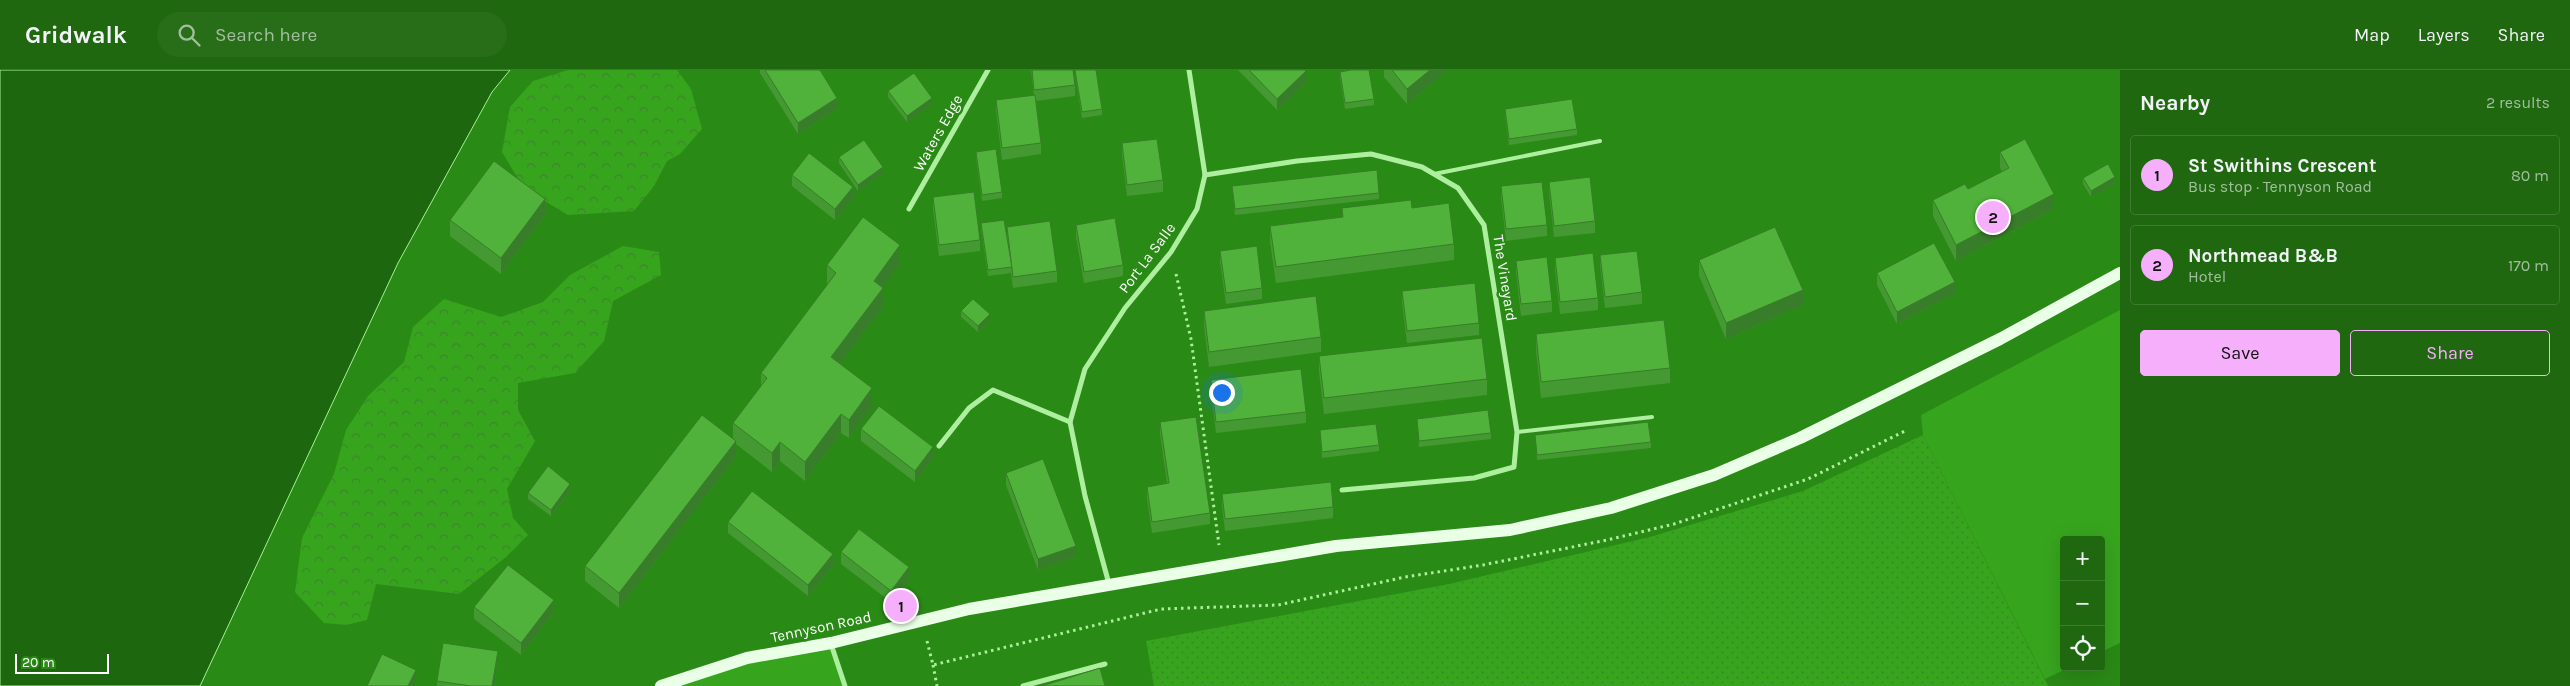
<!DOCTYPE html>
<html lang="en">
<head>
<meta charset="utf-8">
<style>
  :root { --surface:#206810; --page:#286e19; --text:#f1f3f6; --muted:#a2be9f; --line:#3d7b30; --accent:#f6affa }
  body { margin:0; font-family:Karla,sans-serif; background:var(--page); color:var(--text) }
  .controls { position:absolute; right:15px; bottom:15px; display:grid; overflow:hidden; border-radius:5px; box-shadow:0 5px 20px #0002 }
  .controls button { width:45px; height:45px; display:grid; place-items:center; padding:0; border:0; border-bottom:1px solid var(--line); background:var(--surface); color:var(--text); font:25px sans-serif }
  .scale { position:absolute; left:15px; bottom:12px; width:94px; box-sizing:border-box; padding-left:5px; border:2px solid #fff; border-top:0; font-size:14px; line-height:18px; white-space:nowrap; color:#fff; -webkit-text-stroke:4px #2a8a16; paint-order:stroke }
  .you { position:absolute; left:1221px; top:322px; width:18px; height:18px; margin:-12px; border:4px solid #fff; border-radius:50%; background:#1a73e8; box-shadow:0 0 0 8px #1a73e833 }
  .badge { display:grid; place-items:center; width:32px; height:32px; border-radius:50%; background:var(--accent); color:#111; font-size:16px; font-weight:700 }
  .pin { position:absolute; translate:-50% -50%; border:2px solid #fff; box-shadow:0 1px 5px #0006 }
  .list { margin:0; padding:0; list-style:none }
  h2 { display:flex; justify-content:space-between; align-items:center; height:65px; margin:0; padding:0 20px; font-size:21px }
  h2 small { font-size:16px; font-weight:400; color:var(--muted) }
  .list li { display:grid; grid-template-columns:32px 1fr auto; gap:15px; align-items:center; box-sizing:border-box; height:80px; margin:0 10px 10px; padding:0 10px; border:1px solid var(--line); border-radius:5px }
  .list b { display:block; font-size:19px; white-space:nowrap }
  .list p { margin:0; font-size:16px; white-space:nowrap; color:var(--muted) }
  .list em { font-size:16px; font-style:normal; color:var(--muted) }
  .actions { display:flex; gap:10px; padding:15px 20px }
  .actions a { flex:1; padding:11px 0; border:1px solid var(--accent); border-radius:5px; text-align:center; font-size:18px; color:var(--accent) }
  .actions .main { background:var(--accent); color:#111 }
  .icon { flex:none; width:28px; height:28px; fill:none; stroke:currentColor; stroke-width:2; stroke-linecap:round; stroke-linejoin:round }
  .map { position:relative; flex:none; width:2120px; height:616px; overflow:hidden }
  header { display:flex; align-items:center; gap:30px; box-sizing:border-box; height:70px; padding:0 25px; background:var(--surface); border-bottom:1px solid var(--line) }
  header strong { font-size:24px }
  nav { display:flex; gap:28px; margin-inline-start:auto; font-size:18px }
  .search { width:350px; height:45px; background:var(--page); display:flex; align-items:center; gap:12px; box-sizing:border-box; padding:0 18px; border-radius:28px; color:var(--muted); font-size:19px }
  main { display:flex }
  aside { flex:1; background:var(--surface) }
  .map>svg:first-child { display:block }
  .grass { fill:#37a41e }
  .forest { fill:url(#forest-crowns) }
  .park { fill:url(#park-dots) }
  .water { fill:#1d670e; stroke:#a4f291 }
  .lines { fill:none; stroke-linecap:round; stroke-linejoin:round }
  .path { stroke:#aeef9f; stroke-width:3; stroke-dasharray:2.5 4; stroke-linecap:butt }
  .lane { stroke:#aeef9f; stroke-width:4 }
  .street { stroke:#aeef9f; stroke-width:5 }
  .primary { stroke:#e9ffe6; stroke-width:12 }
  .wall { fill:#459932 }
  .shaded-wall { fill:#387d29 }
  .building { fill:#50b23a; stroke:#387d29 }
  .labels { text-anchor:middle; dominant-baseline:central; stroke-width:5; stroke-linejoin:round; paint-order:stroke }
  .street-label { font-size:15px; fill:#fff; stroke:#2a8a16 }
</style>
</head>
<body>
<header>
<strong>Gridwalk</strong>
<div class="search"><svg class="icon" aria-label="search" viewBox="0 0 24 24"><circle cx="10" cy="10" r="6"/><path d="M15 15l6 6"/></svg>Search here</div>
<nav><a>Map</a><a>Layers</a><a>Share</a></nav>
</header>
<main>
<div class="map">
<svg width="2120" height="616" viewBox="0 0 2120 616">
  <defs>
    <pattern id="forest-crowns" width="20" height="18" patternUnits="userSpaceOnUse" patternTransform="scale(1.25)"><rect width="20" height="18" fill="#37a41e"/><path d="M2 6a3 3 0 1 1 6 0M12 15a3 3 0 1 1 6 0" fill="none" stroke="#3e852e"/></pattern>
    <pattern id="park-dots" width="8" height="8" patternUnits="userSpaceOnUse" patternTransform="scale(1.25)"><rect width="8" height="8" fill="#37a41e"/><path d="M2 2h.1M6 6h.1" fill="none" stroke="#3e852e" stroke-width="1.8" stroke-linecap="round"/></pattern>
  </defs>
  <rect width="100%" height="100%" fill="#2a8a16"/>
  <g class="grass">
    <polygon points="2120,240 2120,573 2101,582 2101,470 2064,470 2064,597 2070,597 2045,609 1923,365 1921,345"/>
    <polygon points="831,573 845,616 661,616"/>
  </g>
  <g class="forest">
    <polygon points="568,0 677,0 691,19 702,59 680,84 667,91 654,116 634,141 568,145 533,124 517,107 502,82 510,37 533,11"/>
    <polygon points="623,176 659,182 661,205 613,231 604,271 575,303 518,313 518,340 535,371 507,419 513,448 528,465 506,487 459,524 376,514 367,550 346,555 324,553 295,522 302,468 334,404 346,360 368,326 404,292 413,257 444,229 501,247 543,232 570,205"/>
  </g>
  <polygon class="park" points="1923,365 2048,616 1154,616 1146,571 1449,514 1650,467 1803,421"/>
  <polygon class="water" points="0,0 510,0 492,22 398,193 200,616 0,616"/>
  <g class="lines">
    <g class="path">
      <polyline points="1176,204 1191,269 1219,475"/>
      <polyline points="927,571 933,595 1161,539 1278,535 1405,507 1483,495 1607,470 1674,454 1808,409 1907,360"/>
      <polyline points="933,595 937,616"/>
    </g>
    <g class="lane">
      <polyline points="1434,104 1600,71"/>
      <polyline points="1517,362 1652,347"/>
    </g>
    <g class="street">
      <polyline points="1205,105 1297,91 1371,84 1422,97 1458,118 1484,155 1517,362 1514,397 1474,408 1342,420"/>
      <polyline points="909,139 988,0"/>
      <polyline points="939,376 969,338 993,320 1070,352"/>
      <polyline points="1109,514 1085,426 1070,352 1085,299 1125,238 1171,182 1197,139 1205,105 1189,0"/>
      <polyline points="831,574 845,616"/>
      <polyline points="1023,616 1105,594"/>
    </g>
    <polyline class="primary" points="661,616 747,588 831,573 969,539 1336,476 1510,460 1611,438 1714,405 1800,368 2000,269 2120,203"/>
  </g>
  <g class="wall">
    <polygon points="760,0 820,0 837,39 798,64 760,3"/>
    <polygon points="1031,0 1073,0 1075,15 1075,26 1036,31 1041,73 1041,84 1002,90 996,41 996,30 1034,26"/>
    <polygon points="1075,0 1102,39 1102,45 1082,48 1075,5"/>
    <polygon points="1238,0 1305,0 1306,12 1277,40"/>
    <polygon points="1384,0 1448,0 1407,34 1384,7"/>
    <polygon points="1340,2 1374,29 1374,35 1345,39 1340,8"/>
    <polygon points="888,21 932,34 907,52 888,27"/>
    <polygon points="1505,39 1577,59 1577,65 1509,75 1505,45"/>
    <polygon points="1122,73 1163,110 1163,122 1127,126 1122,85"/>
    <polygon points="976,82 1002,122 1002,128 982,131 976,88"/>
    <polygon points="2000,82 2054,139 1956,191 1933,146 1933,130 1968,119 2002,102 2000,98"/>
    <polygon points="839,87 883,103 858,121 839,93"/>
    <polygon points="792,105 853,128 835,150 792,116"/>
    <polygon points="2083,108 2115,113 2091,127 2083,114"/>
    <polygon points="1549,112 1595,151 1595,163 1554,167 1549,123"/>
    <polygon points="1232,116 1379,123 1379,129 1235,145"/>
    <polygon points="1501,116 1547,155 1547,166 1506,171 1501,127"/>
    <polygon points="933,127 980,170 980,181 939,186 933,139"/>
    <polygon points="1342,138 1412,138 1454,174 1454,190 1276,213 1270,172 1270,156 1342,147"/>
    <polygon points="545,145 501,204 450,166 450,150"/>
    <polygon points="981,153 1007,166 1007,157 1057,201 1057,212 1013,218 1011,203 988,206 981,159"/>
    <polygon points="1076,155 1123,195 1123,206 1084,213 1076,167"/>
    <polygon points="1220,181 1262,218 1262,229 1226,234 1220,192"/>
    <polygon points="1600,185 1642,222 1642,234 1605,238 1600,196"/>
    <polygon points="1555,188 1598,228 1598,240 1560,244 1555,199"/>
    <polygon points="1699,190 1803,235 1726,269 1699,206"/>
    <polygon points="1516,191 1552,231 1552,242 1521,246 1516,202"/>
    <polygon points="900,193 882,218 883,237 840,293 872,337 849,368 841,363 805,411 780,391 772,402 736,374 736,387 619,538 585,511 585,496 733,369 733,353 761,316 761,303 827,215 827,195"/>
    <polygon points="1877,203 1955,223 1897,254 1877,215"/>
    <polygon points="1402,221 1479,253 1479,265 1407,273 1402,233"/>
    <polygon points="961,241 990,250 978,262 961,247"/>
    <polygon points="1204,241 1321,267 1321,282 1209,297 1204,257"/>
    <polygon points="1536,264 1670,298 1670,313 1541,328 1536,280"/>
    <polygon points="1319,286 1487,309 1487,325 1324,344 1319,302"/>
    <polygon points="1211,310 1306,342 1306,353 1216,363 1211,321"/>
    <polygon points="1417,349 1491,363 1491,369 1419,377"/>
    <polygon points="1160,352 1210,443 1210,454 1152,463 1147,428 1147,417 1167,413 1160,364"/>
    <polygon points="861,359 933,388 915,412 861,371"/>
    <polygon points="1320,360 1379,375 1379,381 1322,388"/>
    <polygon points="1535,365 1651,372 1651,378 1537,390"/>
    <polygon points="1006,403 1076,487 1038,500 1006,415"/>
    <polygon points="570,420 551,446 528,429 528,423"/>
    <polygon points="1222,424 1333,437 1333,448 1225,461 1222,436"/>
    <polygon points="728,452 833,495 808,526 728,463"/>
    <polygon points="841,482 909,509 891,532 841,494"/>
    <polygon points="474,537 554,542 521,585 474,549"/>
    <polygon points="498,592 494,616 437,616 437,611"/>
  </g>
  <g class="shaded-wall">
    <polygon points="1430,0 1448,0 1407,34 1407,19"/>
    <polygon points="1306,1 1306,12 1277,40 1277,29"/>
    <polygon points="837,28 837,39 798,64 798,53"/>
    <polygon points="932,28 932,34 907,52 907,46"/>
    <polygon points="883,97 883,103 858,121 858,115"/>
    <polygon points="2115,107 2115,113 2091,127 2091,121"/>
    <polygon points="853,117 853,128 835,150 835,139"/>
    <polygon points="2054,124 2054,139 1956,191 1956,175"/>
    <polygon points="545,129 545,145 501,204 501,188"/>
    <polygon points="900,175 900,193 874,230 874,211"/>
    <polygon points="1955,212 1955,223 1897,254 1897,242"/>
    <polygon points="883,218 883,237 831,305 831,287"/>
    <polygon points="1803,220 1803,235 1726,269 1726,253"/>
    <polygon points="990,244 990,250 978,262 978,256"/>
    <polygon points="872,318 872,337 849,368 849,350"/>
    <polygon points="841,344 841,363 805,411 805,392"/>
    <polygon points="736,371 736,387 619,538 619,523"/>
    <polygon points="780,372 780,391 772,402 772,383"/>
    <polygon points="933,377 933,388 915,412 915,401"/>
    <polygon points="570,414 570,420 551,446 551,440"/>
    <polygon points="1076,476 1076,487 1038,500 1038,489"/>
    <polygon points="833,484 833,495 808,526 808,515"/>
    <polygon points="909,497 909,509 891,532 891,521"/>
    <polygon points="554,530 554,542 521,585 521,573"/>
    <polygon points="498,581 498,592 494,616 492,616"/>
    <polygon points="416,600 416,611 413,616 408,616"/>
  </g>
  <g class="building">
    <polygon points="765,0 820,0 837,28 798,53"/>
    <polygon points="1032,0 1073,0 1075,15 1034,20"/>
    <polygon points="1075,0 1096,0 1102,39 1082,42"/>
    <polygon points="1249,0 1305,0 1306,1 1277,29"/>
    <polygon points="1351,0 1369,0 1374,29 1345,33 1340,2"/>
    <polygon points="1392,0 1430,0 1407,19"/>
    <polygon points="914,3 932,28 907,46 888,21"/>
    <polygon points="1035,25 1041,73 1002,78 996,30"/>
    <polygon points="1572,29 1577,59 1509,69 1505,39"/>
    <polygon points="1157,69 1163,110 1127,115 1122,73"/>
    <polygon points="2025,69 2054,124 1956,175 1933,130 1965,114 1968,119 2009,98 2000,82"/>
    <polygon points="864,70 883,97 858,115 839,87"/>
    <polygon points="996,79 1002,122 982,125 976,82"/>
    <polygon points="809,83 853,117 835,139 792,105"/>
    <polygon points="494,91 545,129 501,188 450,150"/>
    <polygon points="2108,94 2115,107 2091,121 2083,108"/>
    <polygon points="1377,100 1379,123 1235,139 1232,116"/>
    <polygon points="1590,107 1595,151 1554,156 1549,112"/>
    <polygon points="1542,112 1547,155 1506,159 1501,116"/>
    <polygon points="974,122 980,170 939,175 933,127"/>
    <polygon points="1411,130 1412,138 1449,133 1454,174 1276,197 1270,156 1343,147 1342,138"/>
    <polygon points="863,147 900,175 874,211 883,218 831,287 872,318 849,350 841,344 805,392 780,372 772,383 733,353 767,308 761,303 836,203 827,195"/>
    <polygon points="1115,148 1123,195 1084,202 1076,155"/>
    <polygon points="1004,150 1012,197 988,200 981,153"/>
    <polygon points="1050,151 1057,201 1013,207 1007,157"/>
    <polygon points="1775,157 1803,220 1726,253 1699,190"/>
    <polygon points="1934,173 1955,212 1897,242 1877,203"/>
    <polygon points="1257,176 1262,218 1226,223 1220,181"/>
    <polygon points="1637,181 1642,222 1605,227 1600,185"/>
    <polygon points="1593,183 1598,228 1560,232 1555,188"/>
    <polygon points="1547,187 1552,231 1521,234 1516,191"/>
    <polygon points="1475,213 1479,253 1407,261 1402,221"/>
    <polygon points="1316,226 1321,267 1209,282 1204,241"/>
    <polygon points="973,229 990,244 978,256 961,241"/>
    <polygon points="1664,250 1670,298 1541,312 1536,264"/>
    <polygon points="1482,268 1487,309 1324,328 1319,286"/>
    <polygon points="1301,299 1306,342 1216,352 1211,310"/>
    <polygon points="879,336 933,377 915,401 861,359"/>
    <polygon points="1488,340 1491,363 1419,371 1417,349"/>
    <polygon points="702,345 736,371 619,523 585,496"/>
    <polygon points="1196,347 1210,443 1152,452 1147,417 1169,413 1160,352"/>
    <polygon points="1648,352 1651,372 1537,385 1535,365"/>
    <polygon points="1376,354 1379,375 1322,382 1320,360"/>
    <polygon points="1043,389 1076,476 1038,489 1006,403"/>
    <polygon points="548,396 570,414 551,440 528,423"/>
    <polygon points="1331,412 1333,437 1225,449 1222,424"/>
    <polygon points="752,421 833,484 808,515 728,452"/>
    <polygon points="859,459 909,497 891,521 841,482"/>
    <polygon points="508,495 554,530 521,573 474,537"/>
    <polygon points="443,573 498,581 492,616 471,616 437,611"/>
    <polygon points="382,584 416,600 408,616 367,616"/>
    <polygon points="1100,598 1105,616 1042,616"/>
  </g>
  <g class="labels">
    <g class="street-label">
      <text transform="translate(938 63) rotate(-61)">Waters Edge</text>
      <text transform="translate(1147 188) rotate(-53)">Port La Salle</text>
      <text transform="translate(1505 208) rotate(81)">The Vineyard</text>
      <text transform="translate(821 557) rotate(-12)">Tennyson Road</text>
    </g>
  </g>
</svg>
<div class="controls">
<button>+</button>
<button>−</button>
<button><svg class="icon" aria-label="locate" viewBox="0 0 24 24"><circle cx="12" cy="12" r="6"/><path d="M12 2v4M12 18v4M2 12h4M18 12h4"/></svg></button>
</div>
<div class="scale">20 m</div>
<div class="you"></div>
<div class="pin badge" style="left:901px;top:536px">1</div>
<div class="pin badge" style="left:1993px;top:147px">2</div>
</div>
<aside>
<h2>Nearby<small>2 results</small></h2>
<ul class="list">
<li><span class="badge">1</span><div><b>St Swithins Crescent</b><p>Bus stop · Tennyson Road</p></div><em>80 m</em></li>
<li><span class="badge">2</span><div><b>Northmead B&amp;B</b><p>Hotel</p></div><em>170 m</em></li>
</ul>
<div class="actions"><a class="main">Save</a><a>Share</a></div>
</aside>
</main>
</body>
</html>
